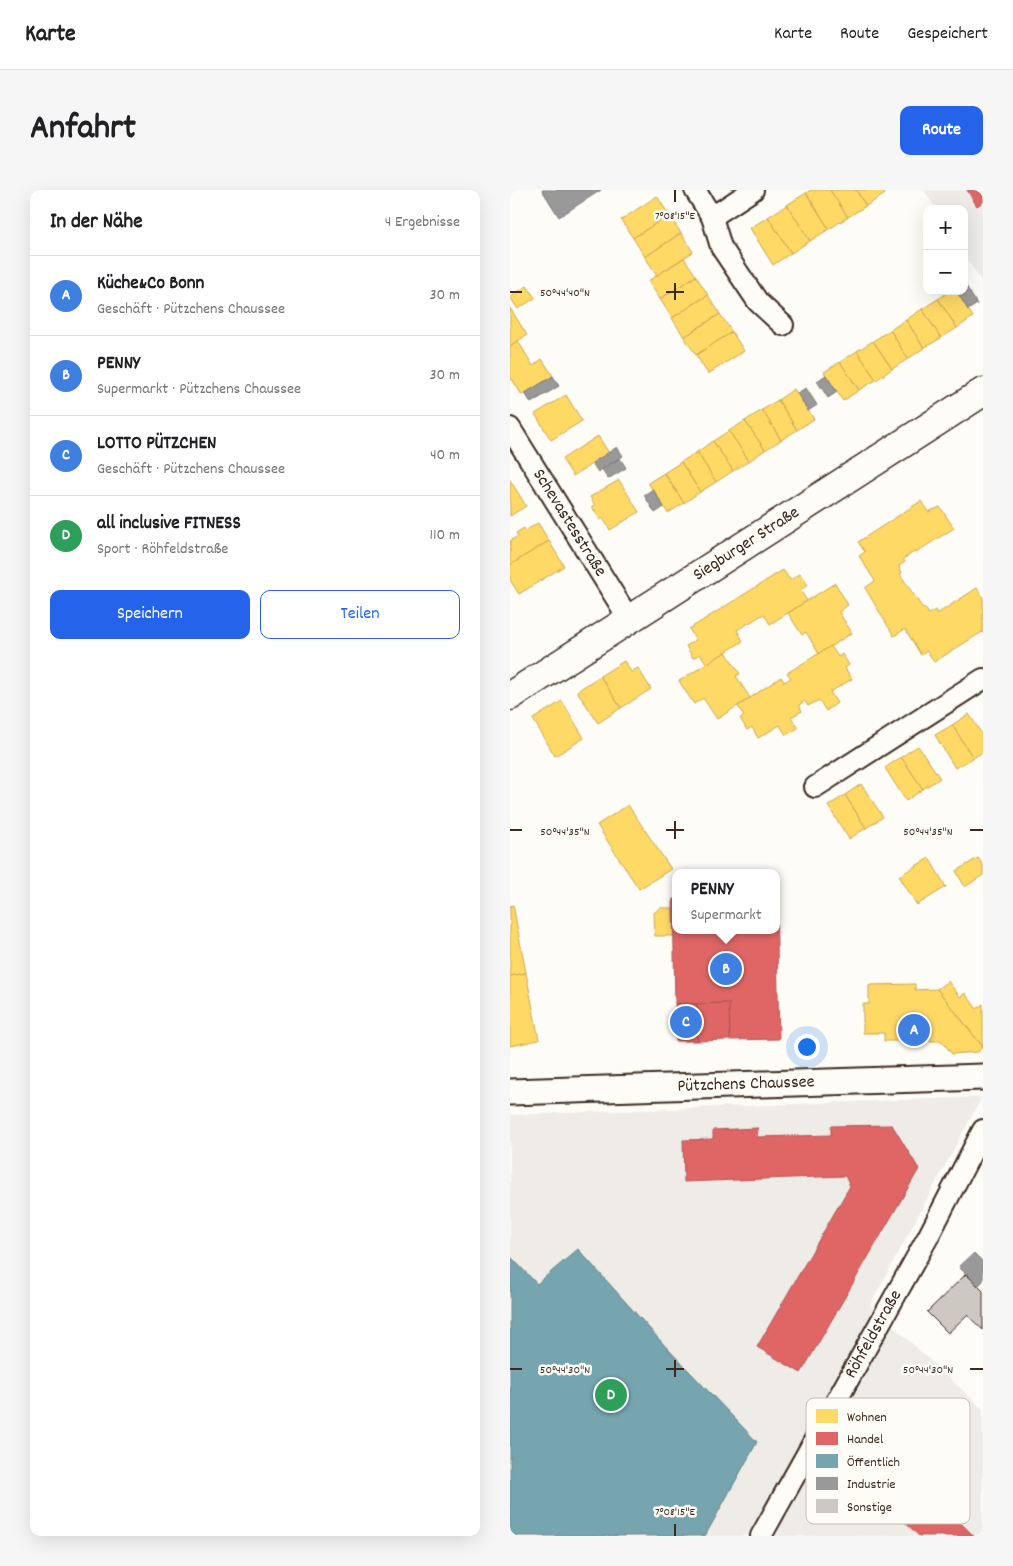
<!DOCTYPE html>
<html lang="de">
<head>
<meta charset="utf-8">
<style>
  :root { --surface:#fff; --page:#f6f6f6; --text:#202124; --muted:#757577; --line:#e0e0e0; --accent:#2563eb }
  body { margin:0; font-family:Dekko,sans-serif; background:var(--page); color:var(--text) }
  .controls { position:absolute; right:15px; top:15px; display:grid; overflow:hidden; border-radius:10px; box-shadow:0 5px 20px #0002 }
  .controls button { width:45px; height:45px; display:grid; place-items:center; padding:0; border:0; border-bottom:1px solid var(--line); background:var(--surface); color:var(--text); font:25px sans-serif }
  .you { position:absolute; left:296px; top:856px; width:18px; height:18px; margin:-12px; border:4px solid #fff; border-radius:50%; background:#1a73e8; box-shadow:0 0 0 8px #1a73e833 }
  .badge { display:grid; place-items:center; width:32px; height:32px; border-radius:50%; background:var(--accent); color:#fff; font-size:16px; font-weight:700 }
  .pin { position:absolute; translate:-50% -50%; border:2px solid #fff; box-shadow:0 1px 5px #0006 }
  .popup { position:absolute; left:162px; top:679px; width:108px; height:65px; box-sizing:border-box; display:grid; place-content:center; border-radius:10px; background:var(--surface); filter:drop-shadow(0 1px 4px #0005); font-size:16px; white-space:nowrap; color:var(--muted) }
  .popup b { font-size:19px; color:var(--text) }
  .popup::after { content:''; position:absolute; left:50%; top:100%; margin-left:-10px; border:10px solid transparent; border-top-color:var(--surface) }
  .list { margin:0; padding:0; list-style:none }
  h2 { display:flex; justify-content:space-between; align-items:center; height:65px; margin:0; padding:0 20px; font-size:21px }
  h2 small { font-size:16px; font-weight:400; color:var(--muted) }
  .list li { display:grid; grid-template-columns:32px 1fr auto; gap:15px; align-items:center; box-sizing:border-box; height:80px; padding:0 20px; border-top:1px solid var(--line) }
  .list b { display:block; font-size:19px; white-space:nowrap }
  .list p { margin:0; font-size:16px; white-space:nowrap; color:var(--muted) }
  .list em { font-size:16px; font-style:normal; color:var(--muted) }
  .actions { display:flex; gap:10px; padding:15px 20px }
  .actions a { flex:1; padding:11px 0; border:1px solid var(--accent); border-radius:10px; text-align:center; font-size:18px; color:var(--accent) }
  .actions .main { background:var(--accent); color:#fff }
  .map { position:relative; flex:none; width:473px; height:1346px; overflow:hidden; border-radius:10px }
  header { display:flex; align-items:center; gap:30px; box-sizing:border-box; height:70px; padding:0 25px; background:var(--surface); border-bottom:1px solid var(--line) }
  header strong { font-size:24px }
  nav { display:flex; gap:28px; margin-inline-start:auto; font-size:18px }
  .intro { display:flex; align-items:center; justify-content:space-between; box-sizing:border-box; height:120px; padding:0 30px }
  h1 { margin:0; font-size:35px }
  .button { padding:12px 22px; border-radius:10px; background:var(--accent); color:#fff; font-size:18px; font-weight:700 }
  main { display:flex; gap:30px; padding:0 30px }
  aside { flex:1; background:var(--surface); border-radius:10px; box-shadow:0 5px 20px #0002 }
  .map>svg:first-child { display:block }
  .built { fill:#efece7 }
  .homes { fill:#ffd966; stroke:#c4a450 }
  .shops { fill:#e06666; stroke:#ae5450 }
  .public { fill:#76a5af; stroke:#648084 }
  .industry { fill:#999; stroke:#7d7874 }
  .building { fill:#cdc8c2; stroke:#3b2a1e }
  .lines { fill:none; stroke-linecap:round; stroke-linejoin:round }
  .minor-casing { stroke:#3b2a1e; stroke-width:24 }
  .tertiary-casing { stroke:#3b2a1e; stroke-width:29 }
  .secondary-casing { stroke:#3b2a1e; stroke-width:31 }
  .minor { stroke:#fdfcf7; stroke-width:20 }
  .tertiary { stroke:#fdfcf7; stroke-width:25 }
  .secondary { stroke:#fdfcf7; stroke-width:28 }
  .ticks { fill:none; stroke:#3b2a1e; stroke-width:2 }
  .labels { text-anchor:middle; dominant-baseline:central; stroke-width:5; stroke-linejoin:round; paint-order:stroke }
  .street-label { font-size:18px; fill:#3b2a1e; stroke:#fdfcf7 }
  .key { fill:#fdfcf7; stroke:#c3bdb6; stroke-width:1 }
  .key-label { font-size:14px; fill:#3b2a1e }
  .ticks-label { font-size:12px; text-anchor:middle; fill:#3b2a1e; stroke:#fdfcf7; stroke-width:5; stroke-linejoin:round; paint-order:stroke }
</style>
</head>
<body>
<header>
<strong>Karte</strong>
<nav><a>Karte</a><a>Route</a><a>Gespeichert</a></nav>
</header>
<div class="intro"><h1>Anfahrt</h1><a class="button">Route</a></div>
<main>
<aside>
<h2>In der Nähe<small>4 Ergebnisse</small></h2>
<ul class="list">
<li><span class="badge" style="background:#3f7fe0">A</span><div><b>Küche&amp;Co Bonn</b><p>Geschäft · Pützchens Chaussee</p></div><em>30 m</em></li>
<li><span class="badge" style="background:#3f7fe0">B</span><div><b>PENNY</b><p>Supermarkt · Pützchens Chaussee</p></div><em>30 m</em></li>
<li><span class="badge" style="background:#3f7fe0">C</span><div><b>LOTTO PÜTZCHEN</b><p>Geschäft · Pützchens Chaussee</p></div><em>40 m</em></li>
<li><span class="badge" style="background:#2e9e5b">D</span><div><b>all inclusive FITNESS</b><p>Sport · Röhfeldstraße</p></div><em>110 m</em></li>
</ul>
<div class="actions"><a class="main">Speichern</a><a>Teilen</a></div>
</aside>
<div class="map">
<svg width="473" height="1346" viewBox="0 0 473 1346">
  <rect width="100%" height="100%" fill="#fdfcf7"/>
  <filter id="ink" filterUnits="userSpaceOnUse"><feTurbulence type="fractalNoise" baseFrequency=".02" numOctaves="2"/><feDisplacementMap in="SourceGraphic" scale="10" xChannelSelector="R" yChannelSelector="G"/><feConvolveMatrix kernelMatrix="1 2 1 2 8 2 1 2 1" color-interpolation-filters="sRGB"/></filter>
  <g filter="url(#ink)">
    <g class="built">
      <polygon points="414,0 473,0 473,94 454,64 454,19 426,19"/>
      <polygon points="472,907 360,1115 473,1219 473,1346 0,1346 0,925"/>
    </g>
    <g class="homes">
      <polygon points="301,0 320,0 338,27 319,39 296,3"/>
      <polygon points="320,0 346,0 356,16 338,27"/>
      <polygon points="346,0 373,0 375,4 356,16"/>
      <polygon points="296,3 319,39 300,51 277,15"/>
      <polygon points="147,6 159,25 123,48 111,30"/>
      <polygon points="277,15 300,51 281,63 258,27"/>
      <polygon points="159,25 171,43 135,67 123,48"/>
      <polygon points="258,27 281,63 263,75 240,38"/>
      <polygon points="171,43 183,62 147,85 135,67"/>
      <polygon points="174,68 186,86 150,109 138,91"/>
      <polygon points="186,86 198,105 162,128 150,109"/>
      <polygon points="17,96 25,108 8,119 0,107"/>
      <polygon points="440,101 447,101 463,127 447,138 428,109"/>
      <polygon points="198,105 210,124 174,147 162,128"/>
      <polygon points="428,109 447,138 431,148 412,119"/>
      <polygon points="0,118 17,145 0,156"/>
      <polygon points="412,119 431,148 414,158 396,130"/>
      <polygon points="210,124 222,142 186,165 174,147"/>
      <polygon points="396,130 414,158 398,169 380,140"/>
      <polygon points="380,140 398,169 382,179 363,151"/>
      <polygon points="222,142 234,161 198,184 186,165"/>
      <polygon points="8,151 23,176 32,169 43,186 12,205 2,189 0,190 0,156"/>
      <polygon points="363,151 382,179 366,190 347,161"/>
      <polygon points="347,161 366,190 349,200 330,172"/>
      <polygon points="330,172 349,200 333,211 314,182"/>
      <polygon points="284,199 304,229 287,240 268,210"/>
      <polygon points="56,205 72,231 41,250 25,224"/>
      <polygon points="268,210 287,240 271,250 252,220"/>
      <polygon points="252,220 271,250 255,260 235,231"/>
      <polygon points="235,231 255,260 239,271 219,241"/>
      <polygon points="219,241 239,271 223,281 203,251"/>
      <polygon points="88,246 99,263 63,286 52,269"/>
      <polygon points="203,251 223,281 206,292 187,262"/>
      <polygon points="187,262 206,292 190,302 171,272"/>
      <polygon points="171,272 190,302 174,313 154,283"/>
      <polygon points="154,283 174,313 158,323 138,293"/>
      <polygon points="0,290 16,316 0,326"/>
      <polygon points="109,290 129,322 100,340 93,328 90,330 82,316 85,315 80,307"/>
      <polygon points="411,311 418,322 430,317 444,338 405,363 404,362 393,369 395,372 389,376 392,383 390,384 413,419 415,418 419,424 425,420 427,424 467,398 473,407 473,443 472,442 424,472 417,461 411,465 395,439 384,446 355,398 365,391 349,366 355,362 348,352"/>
      <polygon points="28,333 39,351 0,375 0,351 8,346 6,343 14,338 15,341"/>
      <polygon points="39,351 54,376 9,404 0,390 0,375"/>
      <polygon points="273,380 280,390 290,384 298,395 290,400 297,411 260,434 254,424 227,440 233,451 197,474 190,464 183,468 176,456 186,450 179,439"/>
      <polygon points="325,393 338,415 329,422 342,443 309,464 296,442 292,445 278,423"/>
      <polygon points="321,456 328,467 332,464 339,475 335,478 342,489 320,502 327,513 316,521 309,510 298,516 295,511 289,515 292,521 281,527 288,538 276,545 270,535 248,548 242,537 237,540 230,528 234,526 228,516 271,487 274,492 281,488 277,483"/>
      <polygon points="216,462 230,484 226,486 240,508 207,529 193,508 184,514 169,491"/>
      <polygon points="114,471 121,482 128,478 141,499 111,518 90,486"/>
      <polygon points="90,486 111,518 88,533 67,501"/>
      <polygon points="52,511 74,548 45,566 23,529"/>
      <polygon points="459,524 473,546 473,562 463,568 442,535"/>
      <polygon points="442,535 463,568 445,578 425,545"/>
      <polygon points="408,556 430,588 413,599 391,567"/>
      <polygon points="391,567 413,599 396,611 375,578"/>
      <polygon points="351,594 373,627 356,638 335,605"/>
      <polygon points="335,605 356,638 339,649 318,616"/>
      <polygon points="118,615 161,679 129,699 87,635"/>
      <polygon points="419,668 436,697 407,715 389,686"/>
      <polygon points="468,668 473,675 473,685 455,697 446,681"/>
      <polygon points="3,715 16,783 0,786 0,716"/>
      <polygon points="150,718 163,718 164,746 145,746 144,723"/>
      <polygon points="16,783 29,850 0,856 0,786"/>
      <polygon points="438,791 450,807 455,803 467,819 473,814 473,857 427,799"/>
      <polygon points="405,794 405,800 427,799 473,857 468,862 442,864 432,851 374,851 374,843 353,843 353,814 359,814 359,795"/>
    </g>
    <g class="shops">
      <polygon points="457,0 473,0 473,12 467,16"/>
      <polygon points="266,708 269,849 220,850 219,813 165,814 163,709 166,709 166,740 266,740"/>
      <polygon points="219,813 220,850 187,851 187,814"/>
      <polygon points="165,814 187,814 187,851 166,851"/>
      <polygon points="382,935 409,979 291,1183 247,1157 340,996 335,986 174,992 173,950 203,949 203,940 248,938 247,947 321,945 321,936"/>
      <polygon points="411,1270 438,1296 426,1309 464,1346 409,1346 372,1310"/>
    </g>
    <polygon class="public" points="68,1059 156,1157 247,1252 195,1346 0,1346 0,1066 27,1094"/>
    <g class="industry">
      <polygon points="32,0 91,0 49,27"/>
      <polygon points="456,96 467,114 458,120 447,102 454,101"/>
      <polygon points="316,185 327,202 318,208 307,191"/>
      <polygon points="43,186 49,196 21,213 15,203"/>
      <polygon points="296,198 307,215 298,221 287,203"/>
      <polygon points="107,257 113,266 88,282 82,273"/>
      <polygon points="110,268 116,278 98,289 92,279"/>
      <polygon points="143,299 154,317 145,323 134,305"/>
      <polygon points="464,1063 473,1072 473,1091 468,1096 449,1077"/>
    </g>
    <polygon class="building" points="456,1084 473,1101 473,1140 457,1125 438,1143 417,1122"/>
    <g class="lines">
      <defs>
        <g id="minor">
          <polyline points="185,0 202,27 211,57 248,112 273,135"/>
          <polyline points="202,27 243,0"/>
          <path id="s1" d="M0 238 119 429"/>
          <polyline points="305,597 473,489"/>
          <path id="s2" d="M251 1346 418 1047 473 940"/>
        </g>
        <g id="tertiary">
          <path id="s3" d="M0 902 473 887"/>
        </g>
        <g id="secondary">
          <path id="s4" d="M0 506 473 202"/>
        </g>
      </defs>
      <use href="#minor" class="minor-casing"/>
      <use href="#tertiary" class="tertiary-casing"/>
      <use href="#secondary" class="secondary-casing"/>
      <use href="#minor" class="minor"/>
      <use href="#tertiary" class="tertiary"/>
      <use href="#secondary" class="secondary"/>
    </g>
  </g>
  <path class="ticks" d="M165 0V12M165 93V110M0 102H12M156 102H174M165 631V649M0 640H12M156 640H174M460 640H473M165 1170V1187M0 1179H12M156 1179H174M460 1179H473M165 1334V1346"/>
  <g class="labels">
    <g class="street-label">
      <text stroke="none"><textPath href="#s1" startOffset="112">Schevastesstraße</textPath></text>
      <text stroke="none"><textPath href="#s4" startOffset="281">Siegburger Straße</textPath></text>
      <text stroke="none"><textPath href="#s3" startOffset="236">Pützchens Chaussee</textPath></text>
      <text stroke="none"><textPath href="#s2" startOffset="231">Röhfeldstraße</textPath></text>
    </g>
  </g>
  <rect x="296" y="1208" width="164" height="126" rx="8" class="key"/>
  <rect x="306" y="1219" width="22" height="14" fill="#ffd966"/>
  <rect x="306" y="1242" width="22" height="13" fill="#e06666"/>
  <rect x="306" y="1264" width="22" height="14" fill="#76a5af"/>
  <rect x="306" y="1287" width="22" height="13" fill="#999"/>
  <rect x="306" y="1309" width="22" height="14" fill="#cdc8c2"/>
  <g class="key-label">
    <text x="337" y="1231">Wohnen</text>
    <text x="337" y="1253">Handel</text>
    <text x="337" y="1276">Öffentlich</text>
    <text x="337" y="1298">Industrie</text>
    <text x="337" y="1321">Sonstige</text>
  </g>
  <g class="ticks-label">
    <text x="165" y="29">7°08'15"E</text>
    <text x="55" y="106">50°44'40"N</text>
    <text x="55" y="645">50°44'35"N</text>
    <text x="418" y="645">50°44'35"N</text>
    <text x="55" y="1183">50°44'30"N</text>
    <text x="418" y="1183">50°44'30"N</text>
    <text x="165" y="1325">7°08'15"E</text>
  </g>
</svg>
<div class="controls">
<button>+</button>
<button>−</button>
</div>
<div class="you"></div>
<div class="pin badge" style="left:404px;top:840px;background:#3f7fe0">A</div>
<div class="pin badge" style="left:216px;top:779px;background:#3f7fe0">B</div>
<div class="popup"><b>PENNY</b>Supermarkt</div>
<div class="pin badge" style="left:176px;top:832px;background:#3f7fe0">C</div>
<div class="pin badge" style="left:101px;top:1205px;background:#2e9e5b">D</div>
</div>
</main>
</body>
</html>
